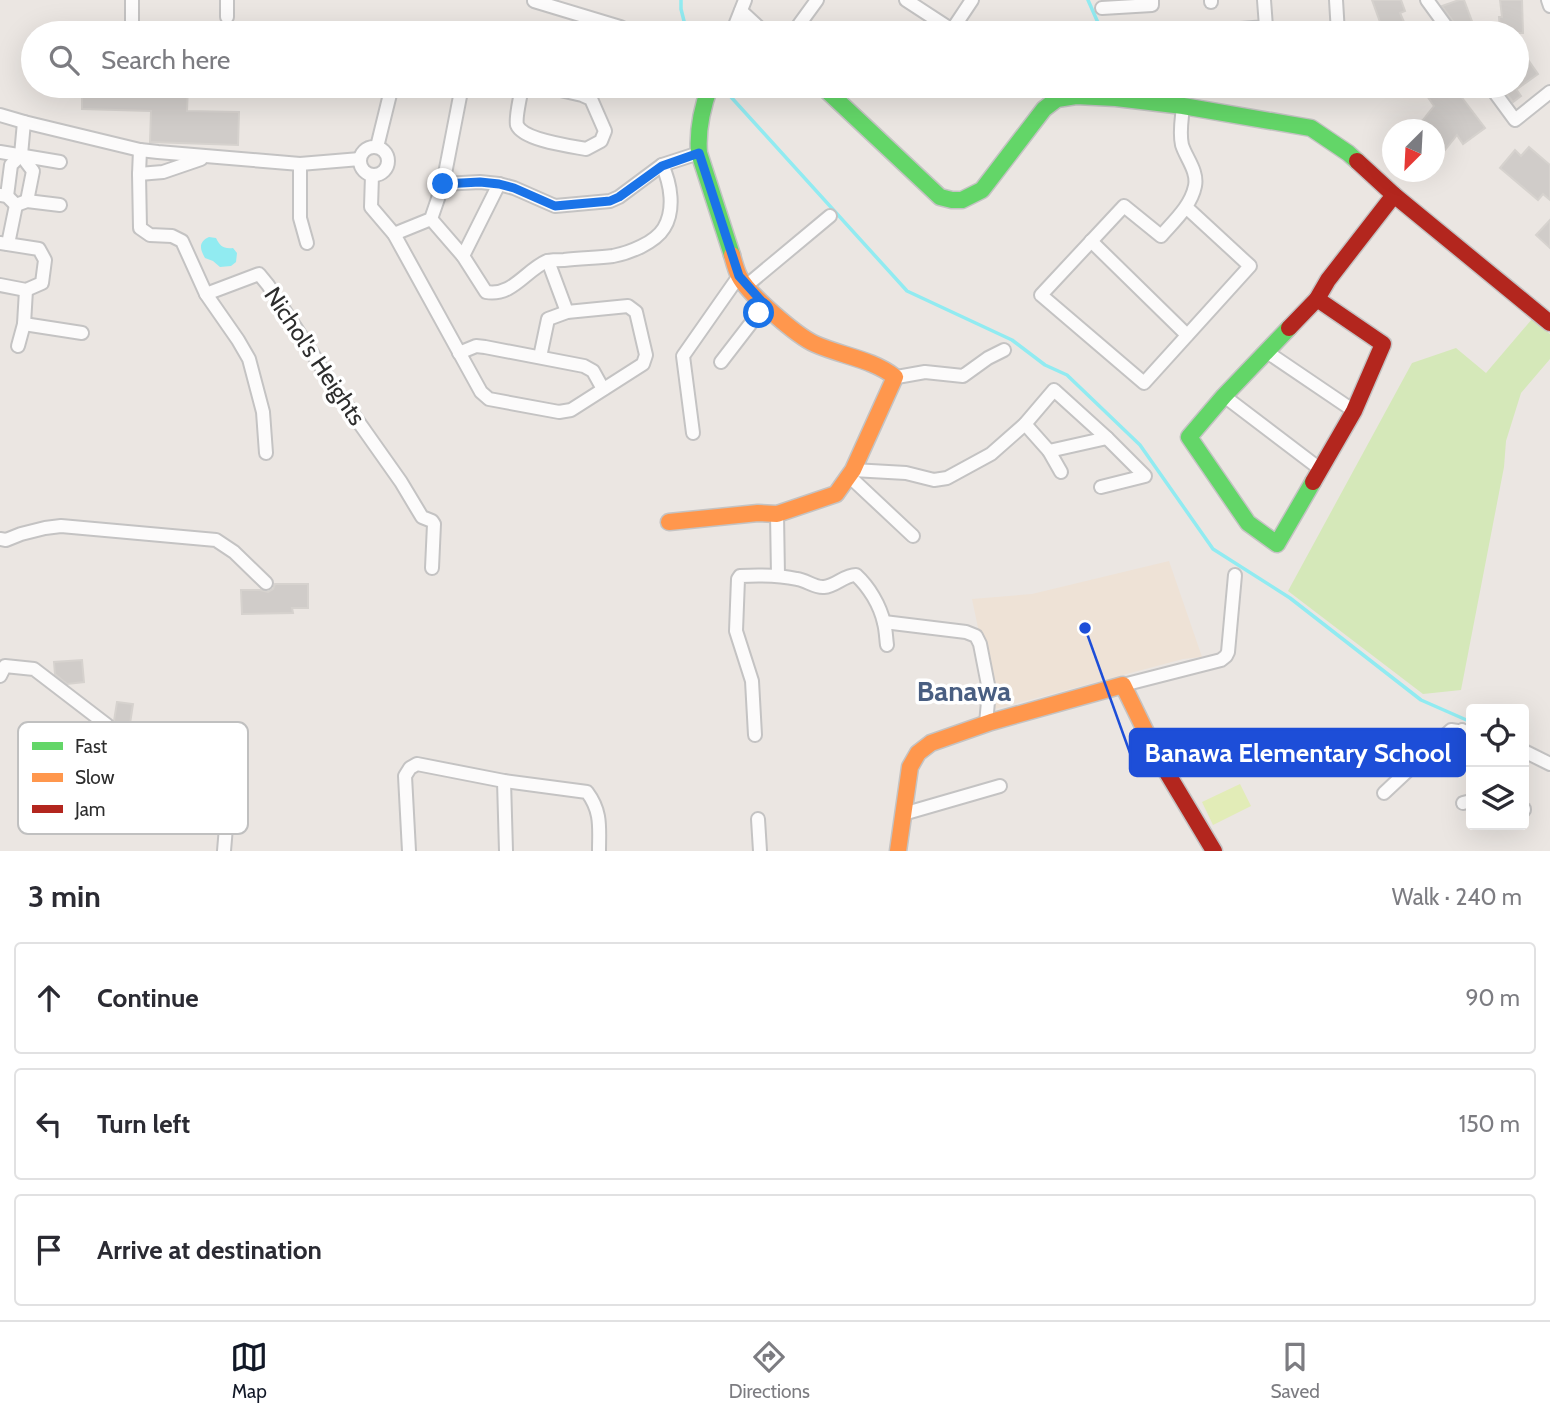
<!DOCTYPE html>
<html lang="en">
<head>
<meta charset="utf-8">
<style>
  :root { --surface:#fff; --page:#f7f7f7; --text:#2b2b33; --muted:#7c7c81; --line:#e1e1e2; --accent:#111827 }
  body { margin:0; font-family:Cabin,sans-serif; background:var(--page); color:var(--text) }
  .controls { position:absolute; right:21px; bottom:21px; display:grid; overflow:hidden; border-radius:7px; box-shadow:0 7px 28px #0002 }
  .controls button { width:63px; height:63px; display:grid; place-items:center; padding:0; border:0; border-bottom:2px solid var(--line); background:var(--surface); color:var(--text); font:35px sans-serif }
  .compass { position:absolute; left:1382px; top:119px; width:63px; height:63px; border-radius:50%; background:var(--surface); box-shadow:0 7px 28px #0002; rotate:204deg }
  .stop { position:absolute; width:21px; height:21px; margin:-16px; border:5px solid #1a73e8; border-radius:50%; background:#fff }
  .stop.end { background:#1a73e8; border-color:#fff; box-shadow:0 2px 7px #0008 }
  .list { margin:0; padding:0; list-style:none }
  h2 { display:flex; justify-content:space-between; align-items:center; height:91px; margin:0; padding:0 28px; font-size:30px }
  h2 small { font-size:23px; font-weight:400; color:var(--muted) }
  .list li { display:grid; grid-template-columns:46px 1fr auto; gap:21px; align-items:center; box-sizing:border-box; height:112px; margin:0 14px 14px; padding:0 14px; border:2px solid var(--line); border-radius:7px }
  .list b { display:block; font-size:26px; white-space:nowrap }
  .list em { font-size:23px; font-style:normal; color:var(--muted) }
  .icon { flex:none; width:38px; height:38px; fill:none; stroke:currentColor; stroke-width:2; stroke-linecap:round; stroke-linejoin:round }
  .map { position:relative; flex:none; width:1550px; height:851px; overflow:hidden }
  .search { position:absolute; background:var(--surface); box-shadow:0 7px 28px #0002; left:21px; right:21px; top:21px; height:77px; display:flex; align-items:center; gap:18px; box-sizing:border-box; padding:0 24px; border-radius:38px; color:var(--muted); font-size:26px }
  .sheet { height:469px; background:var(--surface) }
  nav { display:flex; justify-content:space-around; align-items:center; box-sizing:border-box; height:98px; border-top:2px solid var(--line); background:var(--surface); font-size:19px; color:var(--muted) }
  nav a { display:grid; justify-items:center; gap:4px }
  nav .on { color:var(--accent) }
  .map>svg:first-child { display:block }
  .education { fill:#eee2d6 }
  .green { fill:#d5e8b9 }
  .pitch { fill:#e2ecb7 }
  .water { fill:#91ebf1 }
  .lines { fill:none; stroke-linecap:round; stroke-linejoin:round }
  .stream { stroke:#91ebf1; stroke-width:3.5 }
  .building { fill:#d0ccc9; stroke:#d6d2ce; stroke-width:2 }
  .street-casing { stroke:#c4c3c3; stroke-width:16 }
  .fast-casing { stroke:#c4c3c3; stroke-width:19 }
  .slow-casing { stroke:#c4c3c3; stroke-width:19 }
  .jam-casing { stroke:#c4c3c3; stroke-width:19 }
  .street { stroke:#fcfbfb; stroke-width:12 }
  .fast { stroke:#63d668; stroke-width:16 }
  .slow { stroke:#ff974d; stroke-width:16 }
  .jam { stroke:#b3261e; stroke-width:16 }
  .route { stroke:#1a73e8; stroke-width:9 }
  .labels { text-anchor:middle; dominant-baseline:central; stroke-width:7; stroke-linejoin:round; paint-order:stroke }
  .street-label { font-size:24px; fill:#2d2d2d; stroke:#fff }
  .quarter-label { font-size:28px; font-weight:bold; fill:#495e81; stroke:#fff }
  .key { fill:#fff; stroke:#c0c0c0; stroke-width:2 }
  .key-label { font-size:19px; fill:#2d2d2d }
  .leader { fill:none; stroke:#1d4ed8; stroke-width:2.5 }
  .callout-dot { fill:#1d4ed8; stroke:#fff; stroke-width:2.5 }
  .callout { fill:#1d4ed8; stroke:#1d4ed8; stroke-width:2.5 }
  .callout-label { font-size:26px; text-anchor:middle; font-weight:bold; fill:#fff }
</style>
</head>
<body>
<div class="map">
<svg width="1550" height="851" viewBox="0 0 1550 851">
  <rect width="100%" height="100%" fill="#ebe6e2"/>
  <polygon class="education" points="1169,561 1202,657 1183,659 995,709 972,599 1032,594"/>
  <polygon class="green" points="1532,319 1550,334 1550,359 1521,393 1506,441 1504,467 1461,690 1423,694 1288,591 1412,363 1456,348 1486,373"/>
  <polygon class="pitch" points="1240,784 1251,806 1213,825 1202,802"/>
  <path class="water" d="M209 237 216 238C220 246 223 249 233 248L237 253 236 262 231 266 220 267 213 261 205 258C200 249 198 242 209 237Z"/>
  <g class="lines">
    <g class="stream">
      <polyline points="681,0 681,9 687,33"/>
      <polyline points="1088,0 1099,25"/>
      <polyline points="721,86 907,291 1012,340 1045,365 1067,375 1140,445 1213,549 1290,598 1421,700 1471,722"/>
    </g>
  </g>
  <g class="building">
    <polygon points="1372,0 1401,0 1405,11 1400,13 1409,33 1384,33"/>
    <polygon points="1459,0 1464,0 1473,24 1470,25 1475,33 1460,33 1458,28 1442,6"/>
    <polygon points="1500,0 1522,0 1523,33 1500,33 1499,17 1502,17"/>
    <polygon points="1517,44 1538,74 1517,89"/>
    <polygon points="82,86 188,86 187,111 239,112 238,145 150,142 151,111 82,109"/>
    <polygon points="1420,86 1453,86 1485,128 1463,144 1457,135 1434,164 1434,130 1415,130 1434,106"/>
    <polygon points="1501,86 1514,86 1521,96 1513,102"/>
    <polygon points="1529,147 1550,165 1550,200 1543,194 1538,200 1500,168 1515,150 1521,156"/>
    <polygon points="1550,220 1550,248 1536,235"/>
    <polygon points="275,584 308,584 308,608 292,608 293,613 242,614 241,590 260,590 268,592 273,589"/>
    <polygon points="82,660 84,682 67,684 55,674 54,662"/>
    <polygon points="117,702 133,704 127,743 113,741 116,727 114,721"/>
  </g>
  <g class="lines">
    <defs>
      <g id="street">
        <polyline points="906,0 952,30 972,0"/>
        <polyline points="1211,0 1211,2"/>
        <polyline points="1336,0 1338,33"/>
        <polyline points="1427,0 1451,33"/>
        <polyline points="1548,0 1550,6"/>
        <polyline points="534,1 620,27 632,33"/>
        <polyline points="1102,8 1152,5 1152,0"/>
        <polyline points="741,11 765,33"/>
        <polyline points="227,17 227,0"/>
        <polyline points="1240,29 1266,27 1264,0"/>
        <polyline points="132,33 132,0"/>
        <polyline points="732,33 745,0"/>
        <polyline points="793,33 817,0"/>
        <path d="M522 86C521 95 515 117 517 125 523 140 570 146 586 149L601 141 605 131 591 99 582 95 543 86"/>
        <polyline points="1490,86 1515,120 1550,92"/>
        <path d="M1183 106C1182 119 1179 132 1182 145 1186 158 1198 171 1195 186 1191 206 1174 221 1161 236L1124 206 1041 295 1144 383 1250 266 1186 207"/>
        <polyline points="0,115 24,122 140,150 158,152 300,164 360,159"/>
        <polyline points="24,122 21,155 33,171 27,201"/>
        <polyline points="377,147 392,86"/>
        <circle cx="374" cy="161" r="14"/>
        <polyline points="140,150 139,174 140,228 150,235 172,236 182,241 206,294 238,340 249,359 263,412 266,453"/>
        <polyline points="0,152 60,162"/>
        <polyline points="300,164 300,218 307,243"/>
        <polyline points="139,174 163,172 201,159"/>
        <polyline points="372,175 371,207 394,234 481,392 489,399 559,412 571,410 643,364 646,355 636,312 628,306 567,312 548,319 540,357"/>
        <polyline points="443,184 480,182 499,184 514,188 555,206 610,201 619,197 662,165 699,153"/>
        <polyline points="0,195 7,196 16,205 27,201 60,205"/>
        <polyline points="7,196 11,165 21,155"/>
        <path d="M431 219 463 256 486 292C512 297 526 270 547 261 552 260 559 260 564 260 580 258 597 258 613 256 629 253 655 243 664 228 675 210 671 184 662 165"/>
        <polyline points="394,234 431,219 443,184 462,86"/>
        <polyline points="1091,241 1187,335"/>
        <polyline points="0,243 39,249 45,260 42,283 26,290 0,285"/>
        <polyline points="8,244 16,205"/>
        <polyline points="463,256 499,184"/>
        <polyline points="548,261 567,312"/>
        <polyline points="746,286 830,216"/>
        <polyline points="206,294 259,274 268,285 336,390 401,482 422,517 432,521 434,524 432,568"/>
        <polyline points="24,324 82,333"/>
        <polyline points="18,346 24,324 26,290"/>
        <polyline points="1267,352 1354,411"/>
        <polyline points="459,353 476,346 485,347 584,366 593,371 603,389"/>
        <polyline points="721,362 765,305"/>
        <polyline points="897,377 925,372 963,376 988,358 1004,350"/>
        <polyline points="1224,396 1320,469"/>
        <polyline points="1025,424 1049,451 1061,472"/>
        <polyline points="693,433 683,356 739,276"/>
        <polyline points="1049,451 1107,438"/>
        <polyline points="853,470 906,473 934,480 947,478 991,454 1025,424 1054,390 1107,438 1145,476 1101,487"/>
        <polyline points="849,476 913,536"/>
        <polyline points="777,514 778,576"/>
        <polyline points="0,539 6,540 21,534 45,528 61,526 216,540 234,552 266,583"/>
        <polyline points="884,622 966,632 976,636 980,644 989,690 986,724"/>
        <polyline points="0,676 5,666 34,669 107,725 93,796 50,787"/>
        <polyline points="1123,685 1221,660 1226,656 1228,652 1235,575"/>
        <polyline points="1462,730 1471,747"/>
        <path d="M755 735 752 681 736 631 738 579 740 576C759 575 779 575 797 579 806 580 815 588 824 587 836 586 844 575 856 575 869 587 880 605 884 623 886 630 886 638 887 645"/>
        <polyline points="1524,751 1550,764"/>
        <polyline points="504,781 506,851"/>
        <polyline points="1384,793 1451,730 1471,733"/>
        <polyline points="1463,803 1471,801"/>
        <polyline points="1524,809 1524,810"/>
        <polyline points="903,814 1000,786"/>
        <polyline points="758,819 760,851"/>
        <polyline points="224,851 228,803 232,784"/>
        <path d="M409 851 405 776 410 768 417 764 504 781 587 792C602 812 599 828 599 851"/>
      </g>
      <g id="fast">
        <path d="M710 86C702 108 697 129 699 153L732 255"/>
        <polyline points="822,86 940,197 952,200 962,200 982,190 1044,109 1057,99 1076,96 1116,98 1183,106 1311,128 1348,153 1357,161"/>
        <polyline points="1289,328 1224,396 1189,437 1248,523 1277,544 1313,482"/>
      </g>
      <g id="slow">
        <path d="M669 522 758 513 777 514 836 494 853 470 895 377C872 359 842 356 815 344 797 336 748 294 739 276 736 270 734 262 732 255"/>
        <polyline points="898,851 910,767 918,753 931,743 991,722 1123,685 1160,761"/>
      </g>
      <g id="jam">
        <polyline points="1357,161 1394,195 1550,323"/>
        <polyline points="1289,328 1317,299 1328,280 1394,195"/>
        <polyline points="1313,482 1354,411 1383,344 1317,299"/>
        <polyline points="1160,761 1214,851"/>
      </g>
    </defs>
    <use href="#street" class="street-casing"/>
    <use href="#fast" class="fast-casing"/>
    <use href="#slow" class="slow-casing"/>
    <use href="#jam" class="jam-casing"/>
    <use href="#street" class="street"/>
    <use href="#fast" class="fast"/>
    <use href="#slow" class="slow"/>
    <use href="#jam" class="jam"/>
  </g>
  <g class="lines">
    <polyline class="route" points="443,184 480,182 499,184 514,188 555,206 610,201 619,197 662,166 699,153 739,276 765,305 759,313"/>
  </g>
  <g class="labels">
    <g class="street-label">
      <text transform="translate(315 356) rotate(56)">Nichol's Heights</text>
    </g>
    <g class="quarter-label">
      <text x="964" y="691">Banawa</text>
    </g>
  </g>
  <rect x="18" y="722" width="230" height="112" rx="10" class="key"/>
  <rect x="32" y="742" width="31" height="8" fill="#63d668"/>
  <rect x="32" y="773" width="31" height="9" fill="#ff974d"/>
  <rect x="32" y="805" width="31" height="8" fill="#b3261e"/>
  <g class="key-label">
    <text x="75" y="753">Fast</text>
    <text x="75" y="784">Slow</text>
    <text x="75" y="816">Jam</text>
  </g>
  <path class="leader" d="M1085 628L1130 753"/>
  <circle class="callout-dot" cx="1085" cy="628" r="7"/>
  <rect class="callout" x="1130" y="729" width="335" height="47" rx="7"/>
  <g class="callout-label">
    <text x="1298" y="762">Banawa Elementary School</text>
  </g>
</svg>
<div class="controls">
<button><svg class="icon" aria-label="locate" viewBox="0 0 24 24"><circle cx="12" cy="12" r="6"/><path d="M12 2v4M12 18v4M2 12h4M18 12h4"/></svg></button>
<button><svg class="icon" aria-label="layers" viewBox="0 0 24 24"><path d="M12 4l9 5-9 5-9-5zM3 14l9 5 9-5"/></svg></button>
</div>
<svg class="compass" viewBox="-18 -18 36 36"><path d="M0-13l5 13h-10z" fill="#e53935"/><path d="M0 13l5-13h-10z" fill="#7c7c81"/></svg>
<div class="stop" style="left:759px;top:313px"></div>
<div class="stop end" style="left:443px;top:184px"></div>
<div class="search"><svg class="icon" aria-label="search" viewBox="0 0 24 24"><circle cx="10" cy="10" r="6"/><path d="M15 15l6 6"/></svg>Search here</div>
</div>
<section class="sheet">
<h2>3 min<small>Walk · 240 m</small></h2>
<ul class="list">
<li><svg class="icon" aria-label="ahead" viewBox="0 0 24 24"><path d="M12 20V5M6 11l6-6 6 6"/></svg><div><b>Continue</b></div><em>90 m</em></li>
<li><svg class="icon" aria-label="left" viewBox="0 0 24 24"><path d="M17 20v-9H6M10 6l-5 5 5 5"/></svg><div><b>Turn left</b></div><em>150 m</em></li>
<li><svg class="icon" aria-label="arrive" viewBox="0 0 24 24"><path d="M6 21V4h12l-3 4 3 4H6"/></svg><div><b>Arrive at destination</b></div></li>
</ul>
</section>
<nav>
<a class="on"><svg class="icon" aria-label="map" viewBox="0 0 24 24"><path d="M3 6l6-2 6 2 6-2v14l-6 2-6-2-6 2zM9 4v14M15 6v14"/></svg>Map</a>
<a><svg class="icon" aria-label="directions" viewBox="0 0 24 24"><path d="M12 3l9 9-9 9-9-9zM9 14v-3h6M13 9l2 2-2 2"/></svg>Directions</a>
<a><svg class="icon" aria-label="saved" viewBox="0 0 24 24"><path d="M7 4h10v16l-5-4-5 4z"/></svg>Saved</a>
</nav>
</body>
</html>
